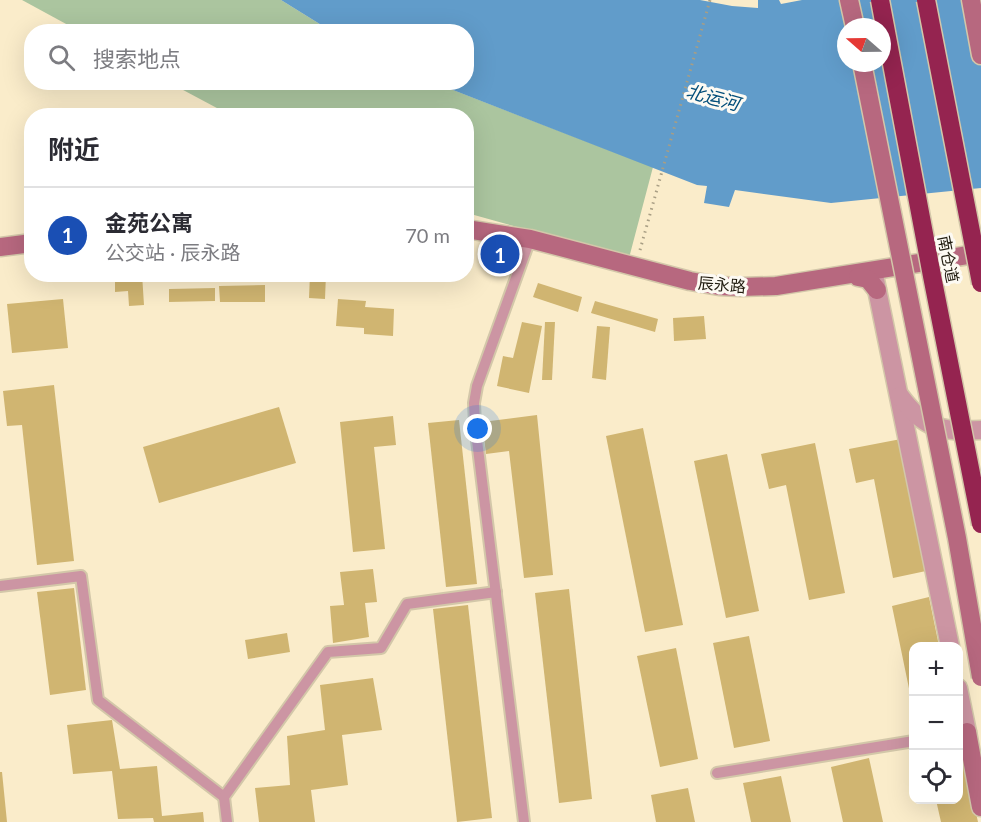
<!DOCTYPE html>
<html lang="zh">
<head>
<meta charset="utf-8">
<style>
  :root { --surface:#fff; --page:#f2f2f3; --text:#2b2b33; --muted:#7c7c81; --line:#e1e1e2; --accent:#db2777 }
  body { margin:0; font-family:Lato,"Noto Sans SC",sans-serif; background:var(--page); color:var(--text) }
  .controls { position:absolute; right:18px; bottom:18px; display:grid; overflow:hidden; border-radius:12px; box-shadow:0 6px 24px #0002 }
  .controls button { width:54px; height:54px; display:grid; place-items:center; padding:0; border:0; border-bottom:2px solid var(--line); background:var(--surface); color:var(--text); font:30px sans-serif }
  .compass { position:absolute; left:837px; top:18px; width:54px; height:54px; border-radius:50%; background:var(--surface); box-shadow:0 6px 24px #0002; rotate:290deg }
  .you { position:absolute; left:478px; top:429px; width:21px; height:21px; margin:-15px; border:4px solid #fff; border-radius:50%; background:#1a73e8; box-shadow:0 0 0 9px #1a73e833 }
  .badge { display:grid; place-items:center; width:39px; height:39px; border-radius:50%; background:var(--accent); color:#fff; font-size:20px; font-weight:700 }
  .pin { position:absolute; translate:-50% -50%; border:3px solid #fff; box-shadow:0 2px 6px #0006 }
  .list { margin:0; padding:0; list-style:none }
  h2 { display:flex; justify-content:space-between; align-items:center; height:78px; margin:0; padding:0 24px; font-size:26px }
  h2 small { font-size:20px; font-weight:400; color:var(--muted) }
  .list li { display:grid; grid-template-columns:39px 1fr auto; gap:18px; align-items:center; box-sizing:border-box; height:96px; padding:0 24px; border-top:2px solid var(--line) }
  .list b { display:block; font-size:22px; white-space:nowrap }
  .list p { margin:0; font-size:20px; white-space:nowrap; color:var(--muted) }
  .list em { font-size:20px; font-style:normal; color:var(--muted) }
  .icon { flex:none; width:33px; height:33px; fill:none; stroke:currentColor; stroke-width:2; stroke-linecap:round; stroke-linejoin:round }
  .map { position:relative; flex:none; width:981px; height:822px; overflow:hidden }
  .search { position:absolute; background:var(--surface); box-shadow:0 6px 24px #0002; left:24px; top:24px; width:450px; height:66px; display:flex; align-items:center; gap:15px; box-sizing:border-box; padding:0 21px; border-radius:24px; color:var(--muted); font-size:22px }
  .panel { position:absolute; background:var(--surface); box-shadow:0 6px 24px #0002; left:24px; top:108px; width:450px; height:174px; border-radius:24px }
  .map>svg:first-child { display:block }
  .green { fill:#abc59f }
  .water { fill:#619cca; fill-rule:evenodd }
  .building { fill:#d0b571 }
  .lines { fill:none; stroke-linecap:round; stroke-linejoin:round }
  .lane-casing { stroke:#d3c7a9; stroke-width:14 }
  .street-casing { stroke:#d3c7a9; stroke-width:21 }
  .secondary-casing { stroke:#d3c7a9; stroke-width:21 }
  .path { stroke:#a89e84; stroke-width:3; stroke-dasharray:1.5 4.5; stroke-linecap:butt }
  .lane { stroke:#cc95a3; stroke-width:10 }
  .street { stroke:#cc95a3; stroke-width:18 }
  .secondary { stroke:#b7687f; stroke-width:18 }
  .secondary-bridge-casing { stroke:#d3c7a9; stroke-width:21; stroke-linecap:butt }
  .highway-bridge-casing { stroke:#d3c7a9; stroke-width:21; stroke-linecap:butt }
  .secondary-bridge { stroke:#b7687f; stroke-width:18 }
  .highway-bridge { stroke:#952450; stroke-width:18 }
  .labels { text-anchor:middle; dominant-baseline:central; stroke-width:6; stroke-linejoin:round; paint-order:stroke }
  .street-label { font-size:16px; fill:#221d11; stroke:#fdfaf3 }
  .water-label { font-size:18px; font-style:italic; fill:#034e7a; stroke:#fdfaf3 }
</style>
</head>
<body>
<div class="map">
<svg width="981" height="822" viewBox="0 0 981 822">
  <rect width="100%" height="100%" fill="#faecca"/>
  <g class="green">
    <polygon points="22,0 281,0 331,31 79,31"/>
    <polygon points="170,83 435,83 653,167 629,258 467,213 466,116 230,115"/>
  </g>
  <path class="water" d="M281 0H700L732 6 758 8V0H779L781 4 802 0H981V188L831 203 735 190 729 207 704 203 707 186 697 185 435 83 466 82V32L331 31ZM846 27H882V63H846Z"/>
  <g class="building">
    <polygon points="115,274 142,274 144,305 129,306 128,291 115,292"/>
    <polygon points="310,274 326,274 325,299 309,298"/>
    <polygon points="538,283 582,297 578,312 533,297"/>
    <polygon points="265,285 265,302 220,302 219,286"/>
    <polygon points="215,288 215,301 169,302 169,289"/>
    <polygon points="63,299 68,348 12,353 7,304"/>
    <polygon points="338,299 366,301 365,307 394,309 393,336 364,334 364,328 336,326"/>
    <polygon points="595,301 658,319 655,332 591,313"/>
    <polygon points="704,316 706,339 674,341 673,318"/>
    <polygon points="522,322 542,326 529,393 497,386 503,356 513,358"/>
    <polygon points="545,322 555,322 552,380 542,380"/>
    <polygon points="597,326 610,327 606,380 592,378"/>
    <polygon points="54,385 74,561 37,565 22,425 7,426 3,391"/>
    <polygon points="279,407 296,463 159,503 143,447"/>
    <polygon points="537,415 553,575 524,578 509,451 486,454 482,422"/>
    <polygon points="393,416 396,445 374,447 385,549 353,552 340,422"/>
    <polygon points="459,420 477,584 446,587 428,423"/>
    <polygon points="643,428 683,625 645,632 606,436"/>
    <polygon points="901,439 926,571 893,578 874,479 856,483 849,449"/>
    <polygon points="815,443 845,593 809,600 786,485 769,489 761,454"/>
    <polygon points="727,454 759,611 726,618 694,461"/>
    <polygon points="373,569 377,602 365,603 369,637 333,643 330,606 344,605 340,572"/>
    <polygon points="74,588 86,690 50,695 37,592"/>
    <polygon points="569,589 592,799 559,803 535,593"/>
    <polygon points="929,597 939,646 914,646 912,703 892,606"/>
    <polygon points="468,605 492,818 457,822 433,609"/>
    <polygon points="287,633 290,652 248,659 245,640"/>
    <polygon points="749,636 770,741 734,748 713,643"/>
    <polygon points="676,648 698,759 660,767 637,656"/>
    <polygon points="373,678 382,730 342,735 348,785 311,790 315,822 259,822 255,788 290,785 287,736 325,730 320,685"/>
    <polygon points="112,720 120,769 157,766 162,816 203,812 204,822 154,822 153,818 118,819 112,771 73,774 67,725"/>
    <polygon points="961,744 978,822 941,822 936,800 958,800 958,745"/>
    <polygon points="869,758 883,822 843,822 831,767"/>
    <polygon points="0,772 2,772 7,822 0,822"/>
    <polygon points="781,776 791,822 751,822 743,783"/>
    <polygon points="688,788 695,822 656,822 651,795"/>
  </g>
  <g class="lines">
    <defs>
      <g id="lane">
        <polyline points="0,586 81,576 98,700 224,797"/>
        <polyline points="717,773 914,741"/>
        <polyline points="227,822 224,797 328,652 381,648 407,604 496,592"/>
        <polyline points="524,822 475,424 474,403 477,386 530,239"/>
      </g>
      <g id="street">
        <polyline points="874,275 950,646"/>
        <path d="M900 396C924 429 941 432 981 430"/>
        <polyline points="958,688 967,732"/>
      </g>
      <g id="secondary">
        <polyline points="849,0 855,27"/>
        <polyline points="971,0 981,55"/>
        <polyline points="466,229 530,239 690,281 719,286 741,287 776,286 981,253"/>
        <polyline points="0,247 32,243"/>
        <polyline points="858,277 868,279 877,290"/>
        <polyline points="967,732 981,807"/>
      </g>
    </defs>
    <use href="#lane" class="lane-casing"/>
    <use href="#street" class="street-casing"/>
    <use href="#secondary" class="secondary-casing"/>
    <polyline class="path" points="640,250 710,0"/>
    <use href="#lane" class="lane"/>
    <use href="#street" class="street"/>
    <use href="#secondary" class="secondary"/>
    <defs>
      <polyline id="secondary-bridge" points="862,63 957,538 981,677"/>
      <g id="highway-bridge">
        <polyline points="880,0 932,276 981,524"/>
        <polyline points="926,0 981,283"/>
      </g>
    </defs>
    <use href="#secondary-bridge" class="secondary-bridge-casing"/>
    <use href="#highway-bridge" class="highway-bridge-casing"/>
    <use href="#secondary-bridge" class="secondary-bridge"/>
    <use href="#highway-bridge" class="highway-bridge"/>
  </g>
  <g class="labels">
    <g class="street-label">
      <text transform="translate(949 259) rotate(79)">南仓道</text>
      <text transform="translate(722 284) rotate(5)">辰永路</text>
    </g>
    <g class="water-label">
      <text transform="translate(713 97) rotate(15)">北运河</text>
    </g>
  </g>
</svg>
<div class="controls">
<button>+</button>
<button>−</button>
<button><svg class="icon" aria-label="locate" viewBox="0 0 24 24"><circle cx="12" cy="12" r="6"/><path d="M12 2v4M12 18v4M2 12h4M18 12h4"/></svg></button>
</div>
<svg class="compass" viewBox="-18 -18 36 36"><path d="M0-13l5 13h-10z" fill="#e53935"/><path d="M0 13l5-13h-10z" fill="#7c7c81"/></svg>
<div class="you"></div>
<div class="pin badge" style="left:500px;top:254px;background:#1a4fb4">1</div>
<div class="search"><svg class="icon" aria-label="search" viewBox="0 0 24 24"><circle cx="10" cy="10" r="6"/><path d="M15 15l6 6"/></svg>搜索地点</div>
<section class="panel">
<h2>附近<small></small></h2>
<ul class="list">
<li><span class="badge" style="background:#1a4fb4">1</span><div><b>金苑公寓</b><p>公交站 · 辰永路</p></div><em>70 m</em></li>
</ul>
</section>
</div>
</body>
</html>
